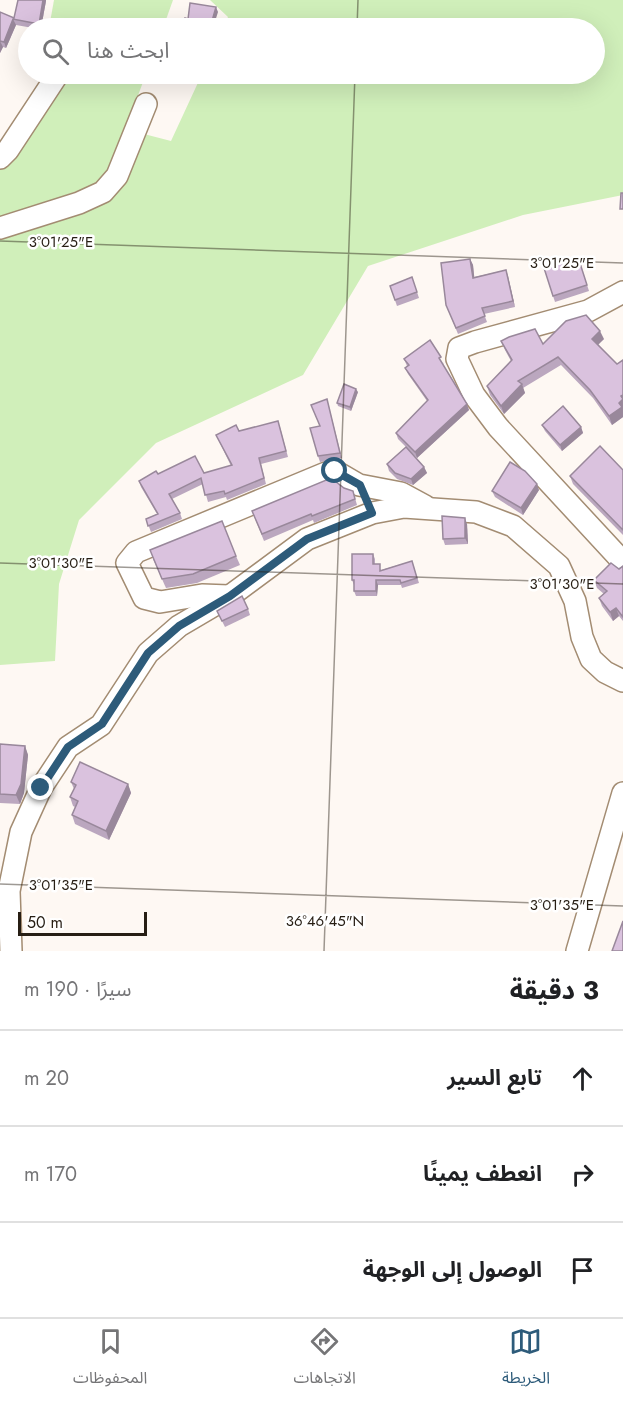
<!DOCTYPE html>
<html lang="ar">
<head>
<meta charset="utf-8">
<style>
  :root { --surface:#fff; --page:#f2f2f2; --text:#202124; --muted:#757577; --line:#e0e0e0; --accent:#2d5b7a }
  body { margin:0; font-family:Jost,"Noto Sans Arabic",sans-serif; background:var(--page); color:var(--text); direction:rtl }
  .scale { position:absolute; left:18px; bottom:15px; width:129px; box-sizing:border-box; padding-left:6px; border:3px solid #271e14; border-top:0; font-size:16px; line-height:21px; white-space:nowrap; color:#271e14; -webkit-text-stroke:4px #fff; paint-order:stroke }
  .stop { position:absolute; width:18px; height:18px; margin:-14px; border:4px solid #2d5b7a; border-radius:50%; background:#fff }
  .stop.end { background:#2d5b7a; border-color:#fff; box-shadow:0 2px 6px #0008 }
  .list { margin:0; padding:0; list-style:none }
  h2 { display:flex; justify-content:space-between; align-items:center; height:78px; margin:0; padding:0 24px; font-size:26px }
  h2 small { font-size:20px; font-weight:400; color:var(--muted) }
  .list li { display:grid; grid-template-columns:39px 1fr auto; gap:18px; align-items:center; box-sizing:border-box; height:96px; padding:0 24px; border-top:2px solid var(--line) }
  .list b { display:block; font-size:22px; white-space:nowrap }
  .list em { font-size:20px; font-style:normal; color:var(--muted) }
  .icon { flex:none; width:33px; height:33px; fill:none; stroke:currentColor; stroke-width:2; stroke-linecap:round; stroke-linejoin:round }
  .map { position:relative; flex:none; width:623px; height:951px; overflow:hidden; direction:ltr }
  .search { position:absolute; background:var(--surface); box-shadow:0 6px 24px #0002; left:18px; right:18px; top:18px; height:66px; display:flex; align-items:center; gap:15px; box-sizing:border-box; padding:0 21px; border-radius:33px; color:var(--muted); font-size:22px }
  .sheet { height:366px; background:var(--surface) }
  nav { display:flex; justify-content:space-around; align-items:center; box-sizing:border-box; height:84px; border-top:2px solid var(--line); background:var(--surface); font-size:16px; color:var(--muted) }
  nav a { display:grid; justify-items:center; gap:3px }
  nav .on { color:var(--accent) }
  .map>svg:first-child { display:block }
  .green { fill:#d0efba }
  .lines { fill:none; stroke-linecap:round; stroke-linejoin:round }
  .street-casing { stroke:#a38c72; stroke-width:24 }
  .street { stroke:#fff; stroke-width:21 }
  .wall { fill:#bba7bf }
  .shaded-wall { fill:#99889b }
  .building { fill:#dac2de; stroke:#99889b; stroke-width:1.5 }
  .route { stroke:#2d5b7a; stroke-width:8 }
  .ticks { fill:none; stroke:#271e14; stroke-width:1.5; stroke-opacity:0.45 }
  .ticks-label { font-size:15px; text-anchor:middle; fill:#271e14; stroke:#fff; stroke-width:5; stroke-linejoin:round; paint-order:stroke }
</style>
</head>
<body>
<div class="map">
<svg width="623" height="951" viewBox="0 0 623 951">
  <rect width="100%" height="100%" fill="#fef8f3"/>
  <g class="green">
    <polygon points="54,0 173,0 163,28 49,28"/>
    <polygon points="210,0 623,0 623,195 523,215 368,266 303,375 156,443 79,520 59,584 55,661 0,665 0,234 93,206 144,134 171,141 202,74 594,74 594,28 223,28 228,17"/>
    <polygon points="70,74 146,74 115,157 106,175 91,186 0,219 0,169 22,147"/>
  </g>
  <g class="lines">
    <defs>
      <g id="street">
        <polyline points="0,158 8,150 58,74"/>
        <polyline points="0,228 79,203 103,192 117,176 146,104"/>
        <polyline points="623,292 588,311 475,342 459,348 457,359 474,395 498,427 623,562"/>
        <polyline points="229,596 202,595 160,602 144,598 127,563 136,552 326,473 335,471 359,485 401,493 425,506"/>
        <polyline points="11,951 9,891 21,832 41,788 68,747 101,725 148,653 179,626 230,596 307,539 372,513 404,507 476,512 513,526 559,566 575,601 582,637 591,659 605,672 623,681"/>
        <polyline points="577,951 623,793"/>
      </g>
    </defs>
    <use href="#street" class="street-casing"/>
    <use href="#street" class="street"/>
  </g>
  <g class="wall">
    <polygon points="46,1 41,28 33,28 16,25 6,48 3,47 0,53 0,12 14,18"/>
    <polygon points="164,74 180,74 178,79"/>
    <polygon points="578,257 589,291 555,302 544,268"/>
    <polygon points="470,259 473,265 474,277 506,270 515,307 484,314 487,322 458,334 446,305"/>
    <polygon points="412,277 419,298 397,306 390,286"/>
    <polygon points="604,339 598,344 617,364 623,360 623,417 612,425 593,398 561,365 523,388 525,393 504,414 490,395 487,386 511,361 505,350 501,341 543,344"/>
    <polygon points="404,359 444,363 442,364 469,410 417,458 410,451 424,467 427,473 413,485 397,479 389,471 387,464 406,447 398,439 396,433 427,401 408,374 405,368 407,366"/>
    <polygon points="358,392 351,411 338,406 337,403"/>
    <polygon points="327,399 342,458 320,462 318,456 320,426"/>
    <polygon points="542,425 581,427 583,433 562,451 545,431"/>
    <polygon points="280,427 288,457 261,464 266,484 227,500 226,497 208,502 203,484 172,499 180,513 182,519 151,532 146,519 157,514 141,487 139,481 158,474 204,473 231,466 216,435 239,431"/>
    <polygon points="623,470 623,535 573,484 570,476"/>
    <polygon points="344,488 353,491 357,505 314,523 313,520 264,541 252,511"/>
    <polygon points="539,490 523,515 495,497 492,491"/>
    <polygon points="467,524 468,544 445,545 443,539"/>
    <polygon points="373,554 375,559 375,564 381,570 412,561 419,583 402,588 401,585 378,585 377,596 356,596 354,591 354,585 352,580"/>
    <polygon points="236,556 240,565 197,583 166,588 153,559"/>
    <polygon points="623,566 623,621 619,616 613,621 602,606 599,598 604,594 597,588 594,580"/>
    <polygon points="248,609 250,615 225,627 217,611"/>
    <polygon points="0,744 25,746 28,755 24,793 20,804 0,803"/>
    <polygon points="71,782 128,784 131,793 109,840 75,824 72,815 75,807 73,806 70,797 74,789"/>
  </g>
  <g class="shaded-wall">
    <polygon points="43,0 46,0 46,1 41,28 39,24"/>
    <polygon points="216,7 218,12 213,28 210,28"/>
    <polygon points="13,19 16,25 6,48 4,42"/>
    <polygon points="0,41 3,47 0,53"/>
    <polygon points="175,74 180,74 178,79"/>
    <polygon points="470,259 473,265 475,284 473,278"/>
    <polygon points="506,270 508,276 515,307 513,301"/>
    <polygon points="600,331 604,339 596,347 592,339"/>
    <polygon points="522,384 525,393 504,414 501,406"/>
    <polygon points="356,389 358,392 351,411 350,407"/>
    <polygon points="623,395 623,417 612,425 609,416 619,403 621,396"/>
    <polygon points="467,404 469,410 417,458 415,452"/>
    <polygon points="581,427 583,433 562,451 560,445"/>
    <polygon points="424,467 427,473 413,485 411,479"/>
    <polygon points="537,484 539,490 523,515 521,508"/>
    <polygon points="465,518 467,524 468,544 465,538"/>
    <polygon points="376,580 378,585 377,596 376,591"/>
    <polygon points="616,608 619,616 613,621 610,612"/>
    <polygon points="25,746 28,755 24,793 20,804 16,795"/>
    <polygon points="128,784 131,793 109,840 106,831"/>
  </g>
  <g class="building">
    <polygon points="18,0 43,0 39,24 13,19 4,42 0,41 0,42 0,12 14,18"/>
    <polygon points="190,3 216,7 210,28 182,28 185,18 188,19"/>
    <polygon points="621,193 623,193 623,209 620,209"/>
    <polygon points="578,257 587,285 553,296 544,268"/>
    <polygon points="470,259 473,278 506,270 513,301 482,308 485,316 456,328 446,305 441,263"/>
    <polygon points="412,277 417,292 395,300 390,286"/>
    <polygon points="586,315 600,331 592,339 617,364 623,360 623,395 621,396 623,399 619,403 622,407 609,416 590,390 558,357 518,381 522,384 501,406 487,386 512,360 501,341 509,337 535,329 543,344 566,321"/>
    <polygon points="430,340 441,357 439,358 467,404 415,452 396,433 428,400 405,368 409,365 404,359"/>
    <polygon points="344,384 356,389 350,407 337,403"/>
    <polygon points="327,399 340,453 318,456 310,428 320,426 311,405"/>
    <polygon points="563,406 581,427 560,445 542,425"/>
    <polygon points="278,421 286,451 259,458 264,478 225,494 224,491 205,495 201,478 169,494 180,513 148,526 146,519 158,514 139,481 156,471 158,474 195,456 204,473 232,465 216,435 236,425 239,431"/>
    <polygon points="600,446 623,470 623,530 570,476"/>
    <polygon points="406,447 424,467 411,479 395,473 387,464"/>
    <polygon points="510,462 525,471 537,484 521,508 492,491"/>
    <polygon points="331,478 344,488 353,491 355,499 312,516 311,514 262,534 252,511"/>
    <polygon points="442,516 465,518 465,538 443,539"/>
    <polygon points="222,521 236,556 193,574 162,579 150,550"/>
    <polygon points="352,554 373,554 373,564 380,564 380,571 412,561 417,578 401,583 400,580 376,580 376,591 354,591 354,580 352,580"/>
    <polygon points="611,563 619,569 623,566 623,617 616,608 610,612 599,598 607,591 594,580"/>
    <polygon points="242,596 248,609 222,621 217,611"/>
    <polygon points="0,744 25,746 21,784 16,795 0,794"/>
    <polygon points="80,762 128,784 106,831 72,815 78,801 70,797 76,785 71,782"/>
    <polygon points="623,921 623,951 612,951"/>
  </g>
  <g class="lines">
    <polyline class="route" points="41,788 68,747 102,724 148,653 179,626 230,596 307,539 372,513 360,485 335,471"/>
  </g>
  <path class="ticks" d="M357 28 358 0M0 241 623 263M0 563 623 584M0 884 623 906M324 951 355 74"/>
  <g class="ticks-label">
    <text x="61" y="247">3°01'25"E</text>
    <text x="562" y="268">3°01'25"E</text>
    <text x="61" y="568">3°01'30"E</text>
    <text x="562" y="589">3°01'30"E</text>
    <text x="61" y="890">3°01'35"E</text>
    <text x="562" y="910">3°01'35"E</text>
    <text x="325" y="926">36°46'45"N</text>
  </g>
</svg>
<div class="scale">50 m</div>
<div class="stop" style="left:335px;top:471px"></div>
<div class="stop end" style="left:41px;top:788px"></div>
<div class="search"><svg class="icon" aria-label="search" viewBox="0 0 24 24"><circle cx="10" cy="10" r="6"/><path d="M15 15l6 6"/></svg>ابحث هنا</div>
</div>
<section class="sheet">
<h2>3 دقيقة<small>سيرًا · 190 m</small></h2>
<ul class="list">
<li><svg class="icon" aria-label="ahead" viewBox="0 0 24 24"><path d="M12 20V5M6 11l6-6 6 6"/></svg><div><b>تابع السير</b></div><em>20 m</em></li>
<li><svg class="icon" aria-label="right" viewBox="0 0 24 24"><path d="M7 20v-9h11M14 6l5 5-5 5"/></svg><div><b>انعطف يمينًا</b></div><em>170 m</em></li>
<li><svg class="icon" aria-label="arrive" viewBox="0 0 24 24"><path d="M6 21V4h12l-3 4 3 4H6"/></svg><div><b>الوصول إلى الوجهة</b></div></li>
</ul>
</section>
<nav>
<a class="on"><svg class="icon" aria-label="map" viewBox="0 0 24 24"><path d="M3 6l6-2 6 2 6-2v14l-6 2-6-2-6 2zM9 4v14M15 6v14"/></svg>الخريطة</a>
<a><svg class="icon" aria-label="directions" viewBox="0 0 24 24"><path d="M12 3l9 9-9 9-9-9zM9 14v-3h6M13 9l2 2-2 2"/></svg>الاتجاهات</a>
<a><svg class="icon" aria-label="saved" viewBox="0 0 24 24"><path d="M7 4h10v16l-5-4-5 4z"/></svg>المحفوظات</a>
</nav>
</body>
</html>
